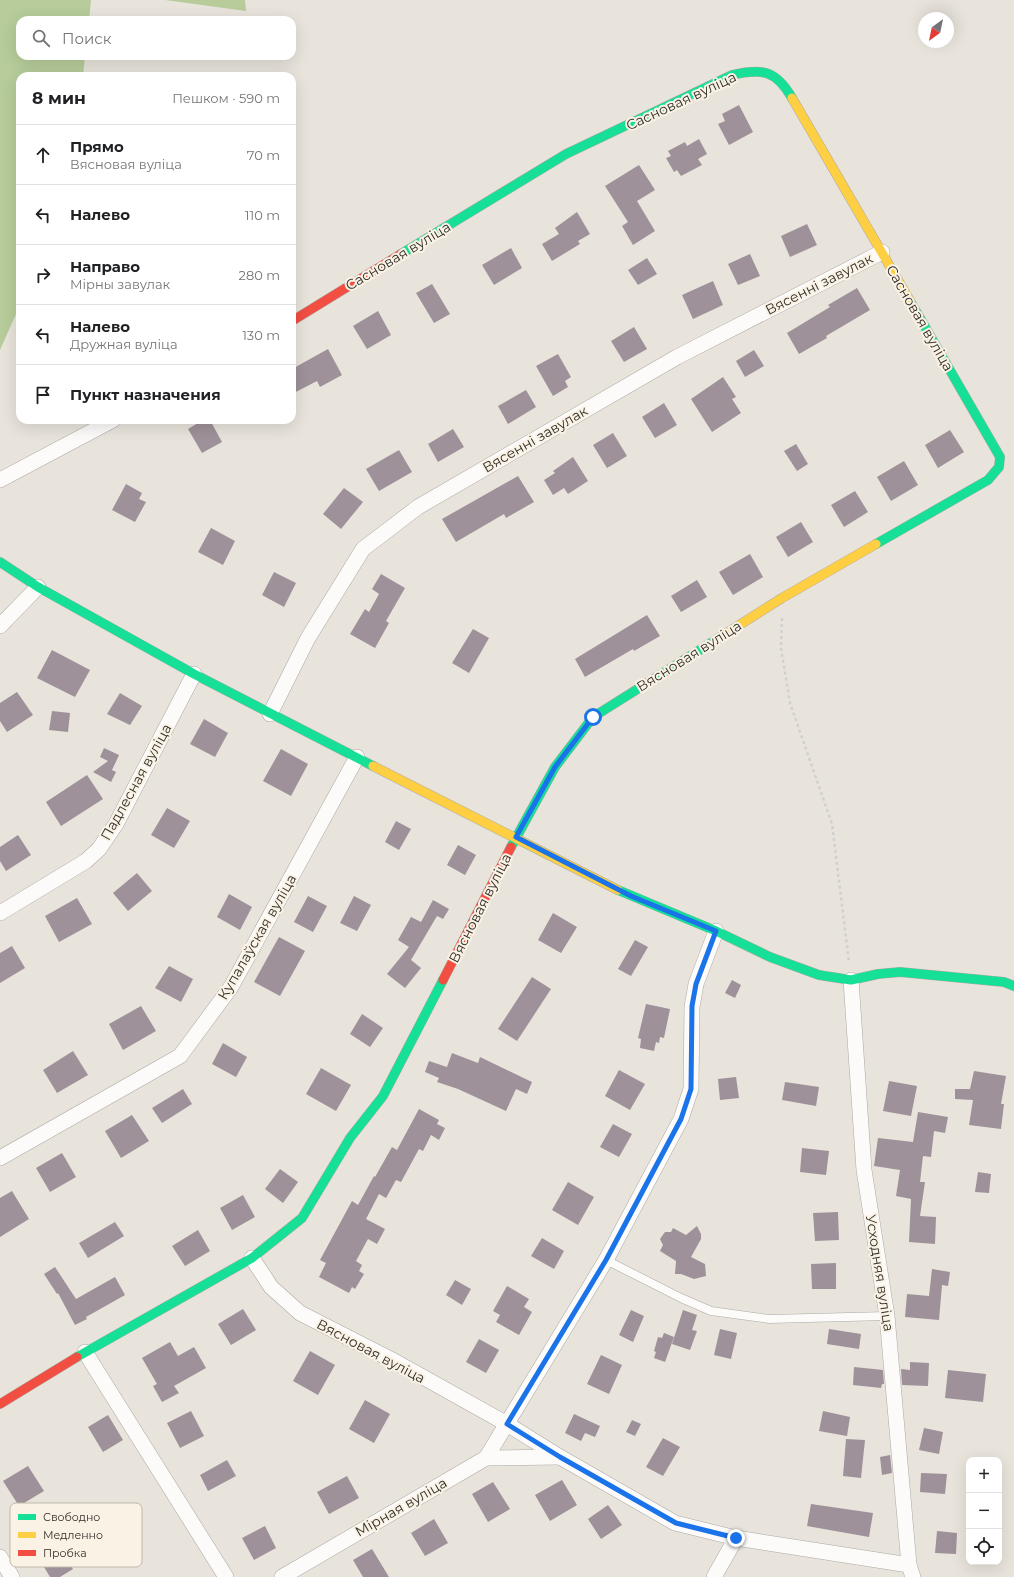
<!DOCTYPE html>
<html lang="ru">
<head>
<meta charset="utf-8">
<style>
  :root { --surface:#fff; --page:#f6f6f6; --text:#202124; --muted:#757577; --line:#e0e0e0 }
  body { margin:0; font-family:Montserrat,sans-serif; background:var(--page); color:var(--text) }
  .controls { position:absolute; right:12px; bottom:12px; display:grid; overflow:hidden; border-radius:8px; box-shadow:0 4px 16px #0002 }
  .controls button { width:36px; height:36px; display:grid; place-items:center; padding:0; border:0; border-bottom:1px solid var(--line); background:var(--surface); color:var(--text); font:20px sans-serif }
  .compass { position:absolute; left:918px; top:12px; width:36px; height:36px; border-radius:50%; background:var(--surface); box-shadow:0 4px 16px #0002; rotate:213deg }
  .stop { position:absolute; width:12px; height:12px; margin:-9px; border:3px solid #1a73e8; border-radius:50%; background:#fff }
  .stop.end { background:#1a73e8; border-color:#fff; box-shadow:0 1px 4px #0008 }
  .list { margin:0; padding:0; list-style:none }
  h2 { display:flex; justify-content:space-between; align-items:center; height:52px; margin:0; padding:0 16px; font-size:17px }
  h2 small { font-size:13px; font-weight:400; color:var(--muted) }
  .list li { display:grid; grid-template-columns:26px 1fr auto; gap:12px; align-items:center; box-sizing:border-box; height:60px; padding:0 16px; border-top:1px solid var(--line) }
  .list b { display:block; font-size:15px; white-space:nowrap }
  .list p { margin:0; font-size:13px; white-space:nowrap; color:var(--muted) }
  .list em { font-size:13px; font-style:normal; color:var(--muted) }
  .icon { flex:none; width:22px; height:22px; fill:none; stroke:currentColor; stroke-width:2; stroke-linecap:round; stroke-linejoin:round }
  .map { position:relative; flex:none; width:1014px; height:1577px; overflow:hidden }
  .search { position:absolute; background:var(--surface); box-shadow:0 4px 16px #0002; left:16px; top:16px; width:280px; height:44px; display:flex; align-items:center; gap:10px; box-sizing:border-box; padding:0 14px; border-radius:12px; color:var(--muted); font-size:15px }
  .panel { position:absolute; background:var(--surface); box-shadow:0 4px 16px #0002; left:16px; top:72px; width:280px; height:352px; border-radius:12px }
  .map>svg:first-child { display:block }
  .forest { fill:#b7cc9a }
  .building { fill:#9e9199 }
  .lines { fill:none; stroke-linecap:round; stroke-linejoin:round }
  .lane-casing { stroke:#aca9a3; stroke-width:9 }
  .street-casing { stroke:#aca9a3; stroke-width:16 }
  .fast-casing { stroke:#aca9a3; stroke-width:10 }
  .slow-casing { stroke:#aca9a3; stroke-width:10 }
  .jam-casing { stroke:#aca9a3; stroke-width:10 }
  .path { stroke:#d2d0ce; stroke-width:2.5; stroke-dasharray:3 3; stroke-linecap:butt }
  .lane { stroke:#fcfbfa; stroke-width:8 }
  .street { stroke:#fcfbfa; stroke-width:15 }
  .fast { stroke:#16e098; stroke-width:9 }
  .slow { stroke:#ffcf43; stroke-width:9 }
  .jam { stroke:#f24e42; stroke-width:9 }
  .route { stroke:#1a73e8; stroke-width:5 }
  .labels { text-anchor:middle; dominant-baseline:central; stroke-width:4; stroke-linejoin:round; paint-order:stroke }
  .street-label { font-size:14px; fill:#322f2a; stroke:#faf2e4 }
  .key { fill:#faf2e4; stroke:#beb8ac; stroke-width:1 }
  .key-label { font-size:11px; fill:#322f2a }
</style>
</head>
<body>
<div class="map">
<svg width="1014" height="1577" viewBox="0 0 1014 1577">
  <rect width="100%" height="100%" fill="#e8e4dc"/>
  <g class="forest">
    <polygon points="0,0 91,0 89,20 20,20 20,56 85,56 83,76 20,76 20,305 0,350"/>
    <polygon points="165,0 245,0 246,11"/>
  </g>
  <g class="building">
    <polygon points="739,105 753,132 729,145 718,124 725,121 722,114"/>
    <polygon points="699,139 707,154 698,159 702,165 681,176 677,170 674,172 666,158 671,156 668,151 685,142 687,146"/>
    <polygon points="639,165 655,190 637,201 655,231 633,245 622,226 628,222 605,186"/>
    <polygon points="577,212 590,234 578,241 580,244 552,261 542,244 559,234 555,228"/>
    <polygon points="807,224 817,245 790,257 781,236"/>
    <polygon points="511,248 522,268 494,285 482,265"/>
    <polygon points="750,254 760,276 738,285 728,264"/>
    <polygon points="647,258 657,274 638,285 628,270"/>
    <polygon points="713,281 723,305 693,319 682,295"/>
    <polygon points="432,284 450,314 434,323 416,293"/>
    <polygon points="857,288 870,310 826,336 827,338 799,354 787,333 830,307 828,305"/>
    <polygon points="378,311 391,335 367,349 353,326"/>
    <polygon points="634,327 647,349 624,362 611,341"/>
    <polygon points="328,349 342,375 320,387 317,381 292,394 292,369"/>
    <polygon points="754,350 764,366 745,377 736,361"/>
    <polygon points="558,354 571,377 565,381 568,387 553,396 536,366"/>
    <polygon points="723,377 736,397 732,399 741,413 712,432 691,399"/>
    <polygon points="526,390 536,407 508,424 498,406"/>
    <polygon points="664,403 677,425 655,438 642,417"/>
    <polygon points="203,420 210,420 222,442 202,453 188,429"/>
    <polygon points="453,429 464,447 438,462 428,444"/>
    <polygon points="950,430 964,452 938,468 925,445"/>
    <polygon points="613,433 627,456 607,468 593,445"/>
    <polygon points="796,444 808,464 797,471 784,451"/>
    <polygon points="399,450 412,472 379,491 366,469"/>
    <polygon points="573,457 588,481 568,494 564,488 553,495 544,480 555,473 553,471"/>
    <polygon points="904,461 918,485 891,501 877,477"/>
    <polygon points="518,476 534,502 506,518 504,514 456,542 442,519"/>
    <polygon points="126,484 142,493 139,499 146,502 135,522 112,510"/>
    <polygon points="344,488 363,502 341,529 323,514"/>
    <polygon points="855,491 868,512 844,527 831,505"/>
    <polygon points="801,522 813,542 788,557 776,537"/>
    <polygon points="211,528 235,541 223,565 198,552"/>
    <polygon points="750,554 763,577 733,595 719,572"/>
    <polygon points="274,572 296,583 284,607 262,595"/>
    <polygon points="381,574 405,588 386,621 389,623 375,648 350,634 365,609 369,612 379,594 372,589"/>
    <polygon points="697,580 707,597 681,612 671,596"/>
    <polygon points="647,615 660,636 634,651 633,649 585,677 575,659"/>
    <polygon points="473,629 489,638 469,673 452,663"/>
    <polygon points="52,650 90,670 75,697 37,678"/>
    <polygon points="17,692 33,715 7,732 0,721 0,703"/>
    <polygon points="120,693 142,706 130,725 107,714"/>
    <polygon points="52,711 70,713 68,732 49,730"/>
    <polygon points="204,719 228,733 215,757 190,744"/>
    <polygon points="104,748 119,755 120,753 112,770 116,772 111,782 93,772 108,761 100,757"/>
    <polygon points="281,749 308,764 291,796 263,781"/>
    <polygon points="87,775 103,799 61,826 46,802"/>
    <polygon points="167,808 190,821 174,848 151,835"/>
    <polygon points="396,821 411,829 399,850 385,842"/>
    <polygon points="18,835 31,855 6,871 0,861 0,847"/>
    <polygon points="458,845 476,855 465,875 447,865"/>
    <polygon points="137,873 152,891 128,911 113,893"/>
    <polygon points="229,894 252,907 240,930 217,917"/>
    <polygon points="308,896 327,906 313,932 294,922"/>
    <polygon points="354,896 371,905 357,931 340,923"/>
    <polygon points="77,898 92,924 59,942 45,916"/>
    <polygon points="433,900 449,909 443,919 437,916 411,960 421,968 405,988 387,974 409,947 398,940 411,917 421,922"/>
    <polygon points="553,913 577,927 561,953 538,940"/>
    <polygon points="279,937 305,951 280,996 254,982"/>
    <polygon points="635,940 648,947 631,976 618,969"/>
    <polygon points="12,946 25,968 0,983 0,953"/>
    <polygon points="169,966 193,979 181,1002 155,988"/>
    <polygon points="532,977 551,989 517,1041 498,1029"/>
    <polygon points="732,980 741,985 735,998 725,993"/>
    <polygon points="646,1004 670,1009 664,1038 660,1037 659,1043 656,1042 654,1051 640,1048 641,1039 638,1038"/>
    <polygon points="141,1006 156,1031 123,1050 109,1024"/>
    <polygon points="362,1014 383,1028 370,1047 350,1034"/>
    <polygon points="223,1043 247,1057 236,1077 212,1064"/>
    <polygon points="73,1051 88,1075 57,1093 43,1070"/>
    <polygon points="452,1053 478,1063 480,1057 532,1082 527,1094 516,1089 506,1111 458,1089 437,1082 439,1078 425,1072 429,1061 447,1067"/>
    <polygon points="321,1068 351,1085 336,1111 306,1094"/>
    <polygon points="619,1070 645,1084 630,1110 605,1096"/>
    <polygon points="974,1071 1006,1076 1001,1104 1004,1104 1001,1129 969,1125 973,1100 955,1099 955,1089 970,1089"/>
    <polygon points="736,1077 739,1098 720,1100 718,1079"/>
    <polygon points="889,1081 917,1086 911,1116 883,1111"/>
    <polygon points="785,1082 819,1087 816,1106 782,1100"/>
    <polygon points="183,1089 192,1104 162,1123 152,1108"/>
    <polygon points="419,1109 439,1120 437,1124 445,1128 439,1140 431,1135 423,1151 419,1149 401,1182 396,1180 386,1198 379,1194 366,1219 385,1229 377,1244 368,1239 356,1261 362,1265 359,1271 364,1274 355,1289 352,1287 349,1293 319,1277 326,1263 320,1260 352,1201 358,1205 374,1176 375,1177 392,1147 397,1150"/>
    <polygon points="918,1112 948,1117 945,1133 934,1131 931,1157 923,1156 920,1182 925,1182 920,1216 936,1217 935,1244 909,1242 911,1199 896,1196 900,1170 874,1166 878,1138 913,1142"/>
    <polygon points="132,1115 149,1141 121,1158 105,1131"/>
    <polygon points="613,1124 632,1134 619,1157 600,1147"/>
    <polygon points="802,1148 829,1151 826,1175 800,1172"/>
    <polygon points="62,1153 76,1177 50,1192 36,1168"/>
    <polygon points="280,1169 298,1182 283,1203 265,1189"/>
    <polygon points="978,1172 991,1174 989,1193 975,1192"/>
    <polygon points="568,1182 594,1197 578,1225 552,1210"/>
    <polygon points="12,1191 29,1219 0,1237 0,1198"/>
    <polygon points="243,1195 255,1217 232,1230 220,1208"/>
    <polygon points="838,1212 839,1240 815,1241 813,1213"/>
    <polygon points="115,1222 124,1236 88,1258 79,1243"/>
    <polygon points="697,1226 701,1234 701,1239 691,1257 705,1264 706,1276 694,1279 681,1274 675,1274 676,1261 660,1251 663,1245 660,1239 665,1232 671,1232 673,1228 686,1235"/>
    <polygon points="198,1230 210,1251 185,1266 172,1246"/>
    <polygon points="542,1238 564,1251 554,1269 531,1256"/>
    <polygon points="836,1263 836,1289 812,1289 811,1264"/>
    <polygon points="55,1267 76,1299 115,1277 125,1295 86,1317 87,1319 75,1325 58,1293 57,1294 44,1274"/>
    <polygon points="932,1269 950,1272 948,1286 942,1285 939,1320 905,1317 907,1294 929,1296"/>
    <polygon points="455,1280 471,1289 462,1305 446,1295"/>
    <polygon points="507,1286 529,1299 524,1307 532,1312 519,1335 496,1322 500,1315 493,1311"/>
    <polygon points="243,1309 256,1330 231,1345 218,1324"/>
    <polygon points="631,1310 644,1316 633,1342 619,1335"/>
    <polygon points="683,1310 697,1315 692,1330 697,1331 690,1350 672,1344"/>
    <polygon points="720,1329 737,1333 731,1359 714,1355"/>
    <polygon points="829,1329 861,1334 859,1349 827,1344"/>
    <polygon points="664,1333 674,1337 665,1362 654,1358 656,1352 654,1351 658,1337 662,1338"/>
    <polygon points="479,1339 499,1350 486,1373 466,1362"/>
    <polygon points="170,1342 178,1356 194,1347 206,1368 174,1386 179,1393 162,1402 153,1386 157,1384 142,1358"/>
    <polygon points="310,1351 335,1365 318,1395 293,1381"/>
    <polygon points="601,1355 622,1365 609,1394 587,1384"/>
    <polygon points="910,1362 929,1363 928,1386 902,1385 901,1369 910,1370"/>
    <polygon points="854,1367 883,1370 884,1384 882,1384 881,1388 853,1385"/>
    <polygon points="948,1370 986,1374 983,1402 945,1398"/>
    <polygon points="365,1400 390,1414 374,1443 349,1429"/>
    <polygon points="191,1411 204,1436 180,1448 167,1423"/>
    <polygon points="823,1411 850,1417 847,1436 819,1431"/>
    <polygon points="574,1414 600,1426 595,1437 585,1433 581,1441 565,1433"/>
    <polygon points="108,1415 123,1440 103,1452 88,1427"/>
    <polygon points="632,1420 641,1424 635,1436 626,1432"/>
    <polygon points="924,1428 943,1432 939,1454 919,1450"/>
    <polygon points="663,1438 680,1447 663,1476 646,1467"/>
    <polygon points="846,1439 865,1440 861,1478 843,1476"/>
    <polygon points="890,1455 892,1473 882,1475 880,1457"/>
    <polygon points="227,1460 236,1476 208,1491 200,1475"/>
    <polygon points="28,1466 44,1491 19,1506 3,1481"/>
    <polygon points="921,1473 947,1474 945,1494 920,1492"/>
    <polygon points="347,1476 359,1498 329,1514 317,1492"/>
    <polygon points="562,1480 577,1505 550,1521 535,1495"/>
    <polygon points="493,1482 510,1509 488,1522 472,1494"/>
    <polygon points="811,1504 873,1513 869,1537 807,1526"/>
    <polygon points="608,1505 622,1525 601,1539 588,1519"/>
    <polygon points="434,1519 448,1543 425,1556 411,1533"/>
    <polygon points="265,1526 276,1548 254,1560 242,1538"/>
    <polygon points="937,1531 957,1533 956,1554 935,1553"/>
    <polygon points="57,1543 73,1569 60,1577 50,1577 37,1555"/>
    <polygon points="372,1549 389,1577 363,1577 353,1560"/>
  </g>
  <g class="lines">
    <defs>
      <polyline id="lane" points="606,1260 681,1298 711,1311 769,1319 887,1316"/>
      <g id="street">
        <polyline points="0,480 113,420"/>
        <polyline points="0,626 38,587"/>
        <polyline points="270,714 308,638 363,549 418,507 677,357 882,252"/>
        <polyline points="0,913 86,861 99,849 116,824 194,674"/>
        <polyline points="851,980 864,1170 887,1316 909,1565 913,1577"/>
        <polyline points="0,1158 180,1056 231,987 357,757"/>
        <polyline points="252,1258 271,1287 300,1313 396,1362 507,1424 560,1457 675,1523 736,1538 714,1577"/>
        <polyline points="85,1352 226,1577"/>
        <polyline points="486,1458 559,1457"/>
        <polyline points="736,1538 909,1565"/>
        <polyline points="0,1557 12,1577"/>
        <polyline points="282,1577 486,1458 606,1260 681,1119 691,1089 692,1007 696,984 716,931"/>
      </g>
      <g id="fast">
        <path d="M401 254 566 154 732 75C762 68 776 70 792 98"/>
        <polyline points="876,544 988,480 999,467 1000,457 910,301"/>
        <polyline points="0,562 38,587 194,674 373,766"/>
        <polyline points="511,847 555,767 593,717 722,636"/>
        <polyline points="618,890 716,931 770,957 819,975 851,980 878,974 900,972 1004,982 1014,986"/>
        <polyline points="77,1357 252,1258 302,1218 350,1138 383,1096 443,980"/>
      </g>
      <g id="slow">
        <polyline points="792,98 910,301"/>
        <polyline points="722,636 782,598 876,544"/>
        <polyline points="373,766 618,890"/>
      </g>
      <g id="jam">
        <polyline points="292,321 401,254"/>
        <polyline points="443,980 511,847"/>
        <polyline points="0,1404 77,1357"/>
      </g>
    </defs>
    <use href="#lane" class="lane-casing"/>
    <use href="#street" class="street-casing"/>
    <use href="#fast" class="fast-casing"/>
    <use href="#slow" class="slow-casing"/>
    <use href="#jam" class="jam-casing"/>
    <polyline class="path" points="782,618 781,648 790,703 832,824 849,962"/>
    <use href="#lane" class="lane"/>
    <use href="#street" class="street"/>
    <use href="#fast" class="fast"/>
    <use href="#slow" class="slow"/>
    <use href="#jam" class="jam"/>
  </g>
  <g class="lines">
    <polyline class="route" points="593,717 555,767 516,837 631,896 716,931 696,984 692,1006 691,1089 681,1119 606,1260 507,1424 560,1457 676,1523 736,1538"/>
  </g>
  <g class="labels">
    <g class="street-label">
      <text transform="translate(681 101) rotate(-25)">Сасновая вуліца</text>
      <text transform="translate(398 256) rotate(-31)">Сасновая вуліца</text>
      <text transform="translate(819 284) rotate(-27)">Вясенні завулак</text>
      <text transform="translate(920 318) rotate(60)">Сасновая вуліца</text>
      <text transform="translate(535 439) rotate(-30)">Вясенні завулак</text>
      <text transform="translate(689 656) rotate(-32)">Вясновая вуліца</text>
      <text transform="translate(136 782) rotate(-61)">Падлесная вуліца</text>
      <text transform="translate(480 908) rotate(-63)">Вясновая вуліца</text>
      <text transform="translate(257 937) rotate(-60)">Купалаўская вуліца</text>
      <text transform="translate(880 1273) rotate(81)">Усходняя вуліца</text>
      <text transform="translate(371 1351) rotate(28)">Вясновая вуліца</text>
      <text transform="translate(401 1507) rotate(-30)">Мірная вуліца</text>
    </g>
  </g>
  <rect x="10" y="1503" width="132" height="64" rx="6" class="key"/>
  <rect x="18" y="1514" width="18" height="6" fill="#16e098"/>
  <rect x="18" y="1532" width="18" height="6" fill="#ffcf43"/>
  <rect x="18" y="1550" width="18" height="6" fill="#f24e42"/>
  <g class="key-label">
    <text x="43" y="1521">Свободно</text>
    <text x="43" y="1539">Медленно</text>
    <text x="43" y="1557">Пробка</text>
  </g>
</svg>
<div class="controls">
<button>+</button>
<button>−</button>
<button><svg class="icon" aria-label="locate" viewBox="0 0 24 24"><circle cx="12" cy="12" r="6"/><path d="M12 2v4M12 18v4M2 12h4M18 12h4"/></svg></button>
</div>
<svg class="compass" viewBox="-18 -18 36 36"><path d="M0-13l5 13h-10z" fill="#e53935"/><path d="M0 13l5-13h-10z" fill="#757577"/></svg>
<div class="stop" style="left:593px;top:717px"></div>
<div class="stop end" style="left:736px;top:1538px"></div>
<div class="search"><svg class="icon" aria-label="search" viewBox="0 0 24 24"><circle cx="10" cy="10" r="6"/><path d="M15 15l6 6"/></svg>Поиск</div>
<section class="panel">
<h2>8 мин<small>Пешком · 590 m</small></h2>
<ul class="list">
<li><svg class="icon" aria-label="ahead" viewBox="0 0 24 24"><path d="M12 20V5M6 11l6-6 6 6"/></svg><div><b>Прямо</b><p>Вясновая вуліца</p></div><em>70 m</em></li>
<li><svg class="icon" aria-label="left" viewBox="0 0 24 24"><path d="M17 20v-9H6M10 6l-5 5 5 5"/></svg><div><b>Налево</b></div><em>110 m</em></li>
<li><svg class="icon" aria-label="right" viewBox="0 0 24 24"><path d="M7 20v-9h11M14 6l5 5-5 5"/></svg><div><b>Направо</b><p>Мірны завулак</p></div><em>280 m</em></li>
<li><svg class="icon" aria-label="left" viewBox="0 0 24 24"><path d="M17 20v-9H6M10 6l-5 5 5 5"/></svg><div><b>Налево</b><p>Дружная вуліца</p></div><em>130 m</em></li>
<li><svg class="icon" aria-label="arrive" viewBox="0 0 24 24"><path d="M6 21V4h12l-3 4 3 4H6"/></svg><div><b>Пункт назначения</b></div></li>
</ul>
</section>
</div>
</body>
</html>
